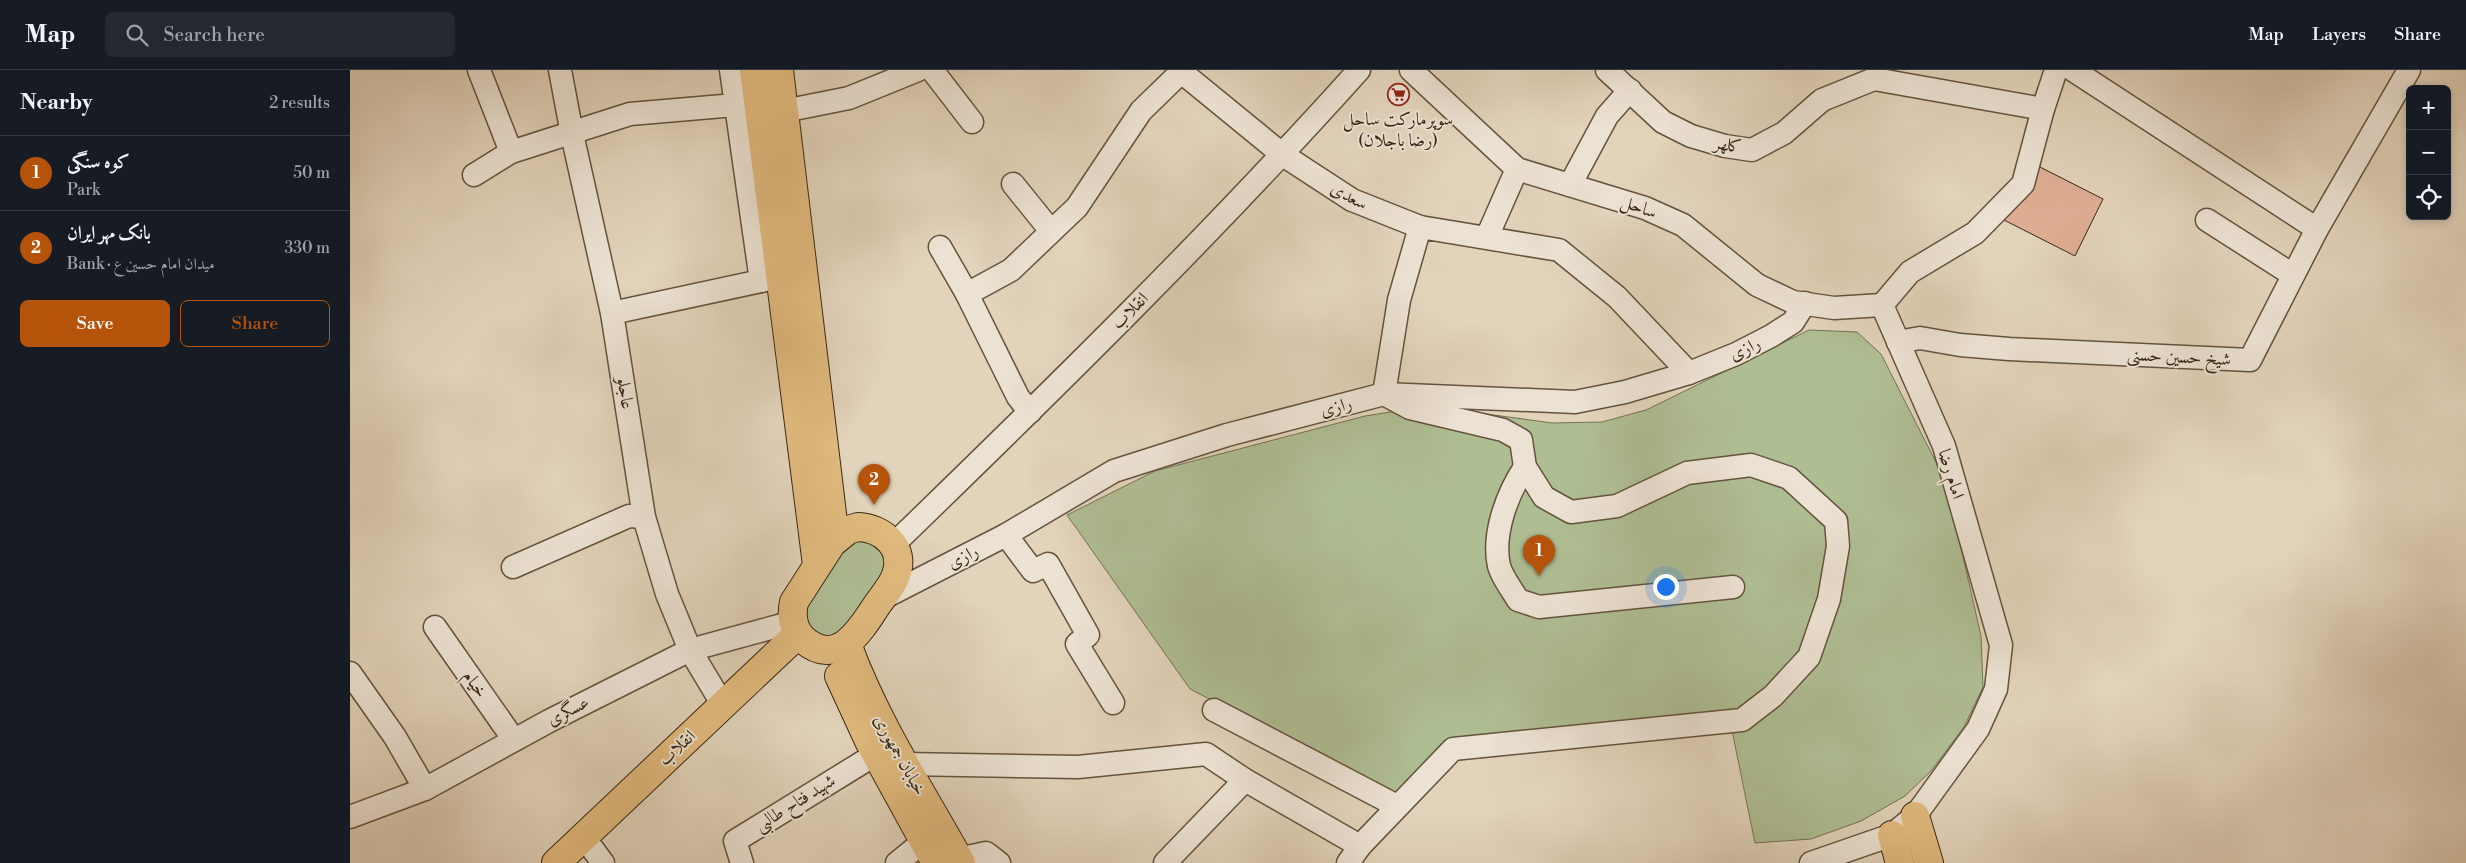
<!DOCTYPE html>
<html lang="en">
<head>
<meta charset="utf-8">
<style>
  :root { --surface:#171b24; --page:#242831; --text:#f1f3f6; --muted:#9ea1a6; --line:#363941; --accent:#b45309 }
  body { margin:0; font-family:"Libre Bodoni",Amiri,serif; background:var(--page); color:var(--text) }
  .controls { position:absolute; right:15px; top:15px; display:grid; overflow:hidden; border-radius:8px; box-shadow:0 2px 8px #0003 }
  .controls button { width:45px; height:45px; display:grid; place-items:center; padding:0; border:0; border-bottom:1px solid var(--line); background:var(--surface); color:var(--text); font:25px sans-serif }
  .you { position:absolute; left:1315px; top:516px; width:18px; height:18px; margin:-12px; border:4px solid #fff; border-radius:50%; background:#1a73e8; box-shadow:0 0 0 8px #1a73e833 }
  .badge { display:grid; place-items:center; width:32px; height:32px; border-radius:50%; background:var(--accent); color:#fff; font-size:16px; font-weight:700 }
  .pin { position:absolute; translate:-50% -41px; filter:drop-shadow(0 1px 2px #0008) }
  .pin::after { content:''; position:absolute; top:26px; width:18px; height:15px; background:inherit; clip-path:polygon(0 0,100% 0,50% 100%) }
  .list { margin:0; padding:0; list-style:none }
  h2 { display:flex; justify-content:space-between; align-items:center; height:65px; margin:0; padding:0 20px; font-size:21px }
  h2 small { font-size:16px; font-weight:400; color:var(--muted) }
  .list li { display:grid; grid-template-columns:32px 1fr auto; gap:15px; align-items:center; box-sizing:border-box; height:75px; padding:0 20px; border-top:1px solid var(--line) }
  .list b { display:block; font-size:19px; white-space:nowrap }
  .list p { margin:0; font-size:16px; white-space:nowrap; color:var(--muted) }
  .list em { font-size:16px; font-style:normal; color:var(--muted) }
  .actions { display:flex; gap:10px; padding:15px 20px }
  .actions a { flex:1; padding:11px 0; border:1px solid var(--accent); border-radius:8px; text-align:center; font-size:18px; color:var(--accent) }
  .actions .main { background:var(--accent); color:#fff }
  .icon { flex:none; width:28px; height:28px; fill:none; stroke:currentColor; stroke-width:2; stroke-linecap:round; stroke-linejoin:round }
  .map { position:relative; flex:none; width:2116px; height:793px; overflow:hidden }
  header { display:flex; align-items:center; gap:30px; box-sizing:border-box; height:70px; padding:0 25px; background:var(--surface); border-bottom:1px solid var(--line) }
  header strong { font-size:24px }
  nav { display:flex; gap:28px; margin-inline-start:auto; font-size:18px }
  .search { width:350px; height:45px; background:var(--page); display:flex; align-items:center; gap:12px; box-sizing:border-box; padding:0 18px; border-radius:8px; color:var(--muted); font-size:19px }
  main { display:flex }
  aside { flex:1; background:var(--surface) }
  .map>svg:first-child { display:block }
  .green { fill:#afbd93; stroke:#747253 }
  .building { fill:#dfad93; stroke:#3a2813 }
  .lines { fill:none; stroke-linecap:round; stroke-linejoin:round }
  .minor-casing { stroke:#64533d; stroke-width:25 }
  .major-casing { stroke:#3a2813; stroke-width:30 }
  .minor { stroke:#ece2d3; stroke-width:22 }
  .major { stroke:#e1ba7e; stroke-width:28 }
  .labels { text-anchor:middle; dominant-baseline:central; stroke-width:4; stroke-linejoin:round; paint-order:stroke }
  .poi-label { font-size:18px; fill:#3a2813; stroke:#ece2d3 }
  .street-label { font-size:18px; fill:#3a2813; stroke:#ece2d3 }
</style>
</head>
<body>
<header>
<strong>Map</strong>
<div class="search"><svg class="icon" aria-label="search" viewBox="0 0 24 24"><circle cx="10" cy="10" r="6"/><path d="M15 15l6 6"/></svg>Search here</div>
<nav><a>Map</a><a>Layers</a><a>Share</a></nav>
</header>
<main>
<aside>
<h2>Nearby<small>2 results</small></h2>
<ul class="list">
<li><span class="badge">1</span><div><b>کوه سنگی</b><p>Park</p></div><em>50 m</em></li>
<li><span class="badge">2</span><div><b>بانک مهر ایران</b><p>Bank · میدان امام حسین ع</p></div><em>330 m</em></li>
</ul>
<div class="actions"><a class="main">Save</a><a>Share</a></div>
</aside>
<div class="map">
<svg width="2116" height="793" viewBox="0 0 2116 793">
  <rect width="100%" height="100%" fill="#e2d3bb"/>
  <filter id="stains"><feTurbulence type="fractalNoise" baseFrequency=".004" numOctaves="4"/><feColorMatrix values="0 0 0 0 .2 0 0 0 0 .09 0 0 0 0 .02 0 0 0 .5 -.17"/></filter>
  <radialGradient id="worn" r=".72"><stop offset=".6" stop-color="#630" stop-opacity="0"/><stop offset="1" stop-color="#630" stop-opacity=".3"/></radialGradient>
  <g class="green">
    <polygon points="1459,260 1507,262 1531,284 1596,412 1631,566 1633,617 1614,657 1581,701 1555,726 1511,751 1461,769 1405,773 1378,641 1096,672 1046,725 840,619 717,445 805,401 1015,346 1078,336 1202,353 1252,352 1296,340"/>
    <polygon points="524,468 539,494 496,564 466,568 450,542 494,472"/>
  </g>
  <polygon class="building" points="1688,96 1753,129 1725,186 1654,150"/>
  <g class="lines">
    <defs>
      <g id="minor">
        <polyline points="129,0 161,82"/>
        <polyline points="210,0 222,64 262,243 294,447 317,524 340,580 373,635"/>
        <polyline points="381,0 411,211"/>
        <polyline points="582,0 622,52"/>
        <polyline points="829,0 933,85 1002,130 1070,157"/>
        <polyline points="1061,0 1167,99 1295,138 1333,155 1407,215 1443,232 1484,238 1532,235"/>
        <polyline points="1257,0 1313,52 1341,66 1375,76 1402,80 1434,63 1472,30 1524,9"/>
        <polyline points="1723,0 1967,159"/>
        <polyline points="1524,9 1693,39"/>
        <polyline points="434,41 499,28 568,0"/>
        <polyline points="124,105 161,82 280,44 385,35 407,28"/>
        <polyline points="663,114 701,161"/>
        <polyline points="1220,115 1257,46 1280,20"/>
        <polyline points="1857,150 1943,205"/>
        <polyline points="1137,167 1167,99"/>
        <polyline points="590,177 617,224 668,327 680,342"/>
        <polyline points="617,224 661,200 727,137 791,41 831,2"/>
        <polyline points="262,243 425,208"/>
        <polyline points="1548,272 1570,268 1610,275 1659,279 1900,290 1967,159 2059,0"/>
        <path d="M1175 397C1157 424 1142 464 1149 496 1152 507 1162 520 1168 530L1189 537 1383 517"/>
        <polyline points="656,465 683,501 698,494 738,565 727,574 763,633"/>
        <path d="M543 475C702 321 861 165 1009 0"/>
        <polyline points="163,497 279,446 294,447"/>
        <polyline points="531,529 656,465 764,401 877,365 1034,324 1225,332 1275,322 1339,303 1386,284 1421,266 1443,252 1455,233"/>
        <polyline points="85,557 164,670"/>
        <polyline points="0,603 45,667 75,719"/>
        <polyline points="864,640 1047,736"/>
        <polyline points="555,694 728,697 856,684 895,710 1010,776"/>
        <polyline points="0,747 75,719 199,651 340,580 443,552"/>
        <polyline points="233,766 253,793"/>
        <polyline points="608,789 636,783 649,793"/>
        <polyline points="392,793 385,771 526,684"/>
        <polyline points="547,793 574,771"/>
        <polyline points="815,793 895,710"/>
        <polyline points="998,793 1010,776 1103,679 1392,650 1423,626 1459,587 1479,529 1488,476 1486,451 1439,408 1401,395 1337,403 1267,436 1221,442 1194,427 1175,397 1171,370 1153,360 1060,338 1034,324 1049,230 1070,157 1209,180 1267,227 1339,303"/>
        <polyline points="1461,793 1542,765 1565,746 1628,659 1646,619 1651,575 1594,376 1532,235 1560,202 1625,163 1673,114 1693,39 1706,0"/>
      </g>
      <g id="major">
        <polyline points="404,0 467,495"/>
        <polyline points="429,0 485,469"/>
        <path d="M508 457C533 458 556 478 546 505 542 517 532 527 525 538 510 561 487 598 454 570 443 560 441 546 444 532L482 473 498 460Z"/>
        <path d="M497 574C525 651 571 721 611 793"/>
        <polyline points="489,606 519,671 586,793"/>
        <polyline points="1565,746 1579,793"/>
        <polyline points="1542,765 1550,793"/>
        <polyline points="206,793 448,564"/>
      </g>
    </defs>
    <use href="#minor" class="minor-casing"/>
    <use href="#major" class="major-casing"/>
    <use href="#minor" class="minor"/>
    <use href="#major" class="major"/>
  </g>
  <defs>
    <symbol id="supermarket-ring" viewBox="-11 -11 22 22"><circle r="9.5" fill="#ece2d3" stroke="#8f2418" stroke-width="1.5"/><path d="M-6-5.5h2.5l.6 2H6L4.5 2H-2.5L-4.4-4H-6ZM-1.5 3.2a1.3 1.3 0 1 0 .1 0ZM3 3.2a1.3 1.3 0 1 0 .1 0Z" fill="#8f2418"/></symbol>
  </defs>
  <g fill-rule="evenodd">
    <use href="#supermarket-ring" x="1036" y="12" width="25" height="25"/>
  </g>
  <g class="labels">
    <g class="poi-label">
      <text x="1048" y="49">سوپرمارکت ساحل<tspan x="1048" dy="21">(رضا باجلان)</tspan></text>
    </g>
    <g class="street-label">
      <text transform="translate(1378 75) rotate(11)">کلهر</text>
      <text transform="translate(999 126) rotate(28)">سعدی</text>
      <text transform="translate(1289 137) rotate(20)">ساحل</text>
      <text transform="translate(780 241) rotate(-45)">انقلاب</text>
      <text transform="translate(1395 279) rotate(-25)">رازی</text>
      <text transform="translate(1829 287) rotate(3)">شیخ حسین حسنی</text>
      <text transform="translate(275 323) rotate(81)">عاجلو</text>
      <text transform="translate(986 337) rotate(-15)">رازی</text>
      <text transform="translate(1601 404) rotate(73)">امام رضا</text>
      <text transform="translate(613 487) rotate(-27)">رازی</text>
      <text transform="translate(125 614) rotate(55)">خیام</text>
      <text transform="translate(218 641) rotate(-27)">عسگری</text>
      <text transform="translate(327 678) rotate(-43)">انقلاب</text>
      <text transform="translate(550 685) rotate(61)">خیابان جمهوری</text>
      <text transform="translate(445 733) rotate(-32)">شهید فتاح طالبی</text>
    </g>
  </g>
  <rect width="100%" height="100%" filter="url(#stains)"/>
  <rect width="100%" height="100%" fill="url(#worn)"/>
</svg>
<div class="controls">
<button>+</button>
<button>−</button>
<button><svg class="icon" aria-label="locate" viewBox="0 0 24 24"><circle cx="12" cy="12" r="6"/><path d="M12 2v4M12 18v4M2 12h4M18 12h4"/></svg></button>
</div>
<div class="you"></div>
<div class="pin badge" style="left:1189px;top:506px">1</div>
<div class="pin badge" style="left:524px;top:435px">2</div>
</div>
</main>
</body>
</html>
